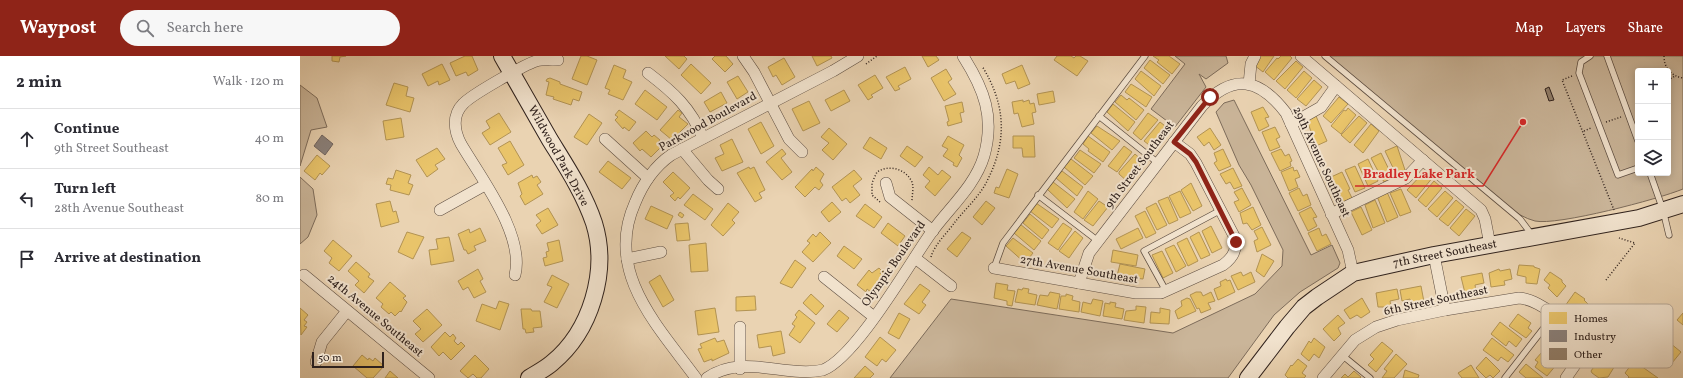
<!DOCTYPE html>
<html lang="en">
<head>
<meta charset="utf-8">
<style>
  :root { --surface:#fff; --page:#f7f7f7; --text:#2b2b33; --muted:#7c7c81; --line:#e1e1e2; --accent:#8f2418 }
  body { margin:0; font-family:Vollkorn,serif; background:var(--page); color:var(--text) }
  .controls { position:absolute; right:12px; top:12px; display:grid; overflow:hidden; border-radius:4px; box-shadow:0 2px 10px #0003 }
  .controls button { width:36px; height:36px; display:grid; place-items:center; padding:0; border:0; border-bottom:1px solid var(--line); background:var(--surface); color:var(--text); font:20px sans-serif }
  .scale { position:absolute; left:12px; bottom:10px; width:72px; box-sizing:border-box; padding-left:4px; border:2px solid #30221d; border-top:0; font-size:11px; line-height:14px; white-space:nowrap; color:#30221d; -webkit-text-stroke:3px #f1e2cd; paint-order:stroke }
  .stop { position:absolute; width:12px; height:12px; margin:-9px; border:3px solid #8f2418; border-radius:50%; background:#fff }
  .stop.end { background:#8f2418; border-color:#fff; box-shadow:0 1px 4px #0008 }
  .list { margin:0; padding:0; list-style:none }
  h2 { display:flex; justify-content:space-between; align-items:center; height:52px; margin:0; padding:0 16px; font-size:17px }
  h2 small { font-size:13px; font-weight:400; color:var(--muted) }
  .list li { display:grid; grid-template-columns:26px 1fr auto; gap:12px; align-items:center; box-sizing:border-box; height:60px; padding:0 16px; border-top:1px solid var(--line) }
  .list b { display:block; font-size:15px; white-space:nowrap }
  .list p { margin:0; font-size:13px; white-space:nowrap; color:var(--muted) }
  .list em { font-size:13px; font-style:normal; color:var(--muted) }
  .icon { flex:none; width:22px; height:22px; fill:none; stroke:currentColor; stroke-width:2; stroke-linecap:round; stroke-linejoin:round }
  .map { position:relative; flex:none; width:1383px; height:322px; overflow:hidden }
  header { display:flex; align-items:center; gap:24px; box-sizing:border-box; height:56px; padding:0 20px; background:var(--accent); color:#fff }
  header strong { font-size:19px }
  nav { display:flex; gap:22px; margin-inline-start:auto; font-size:14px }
  .search { width:280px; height:36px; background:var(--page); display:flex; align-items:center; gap:10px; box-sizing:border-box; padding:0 14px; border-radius:22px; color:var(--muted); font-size:15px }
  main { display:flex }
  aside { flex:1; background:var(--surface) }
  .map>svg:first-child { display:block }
  .green { fill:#cab599; stroke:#7d6c5b; fill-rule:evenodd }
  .homes { fill:#e9c46a; stroke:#b29353 }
  .industry { fill:#8a817c; stroke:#6f6460 }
  .building { fill:#917e6a; stroke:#30221d }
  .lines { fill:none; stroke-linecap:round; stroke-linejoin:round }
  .lane-casing { stroke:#5e4e42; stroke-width:7 }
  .street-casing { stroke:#5e4e42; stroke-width:12 }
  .secondary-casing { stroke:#30221d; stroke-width:18 }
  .path { stroke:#30221d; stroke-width:1.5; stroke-dasharray:1 2; stroke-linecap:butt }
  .lane { stroke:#f1e2cd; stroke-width:5.5 }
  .street { stroke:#f1e2cd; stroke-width:11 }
  .secondary { stroke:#f1e2cd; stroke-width:16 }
  .route { stroke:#8f2418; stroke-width:5 }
  .labels { text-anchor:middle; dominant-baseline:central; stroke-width:4; stroke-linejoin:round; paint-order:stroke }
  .street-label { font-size:12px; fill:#30221d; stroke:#f1e2cd }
  .key { fill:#f1e2cd; stroke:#b7a898; stroke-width:1 }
  .key-label { font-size:11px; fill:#30221d }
  .leader { fill:none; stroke:#d62828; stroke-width:1.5 }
  .callout-dot { fill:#d62828; stroke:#f1e2cd; stroke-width:1.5 }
  .callout-label { font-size:13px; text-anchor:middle; font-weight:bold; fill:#d62828; stroke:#f1e2cd; stroke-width:4; stroke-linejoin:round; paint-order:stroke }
</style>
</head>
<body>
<header>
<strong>Waypost</strong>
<div class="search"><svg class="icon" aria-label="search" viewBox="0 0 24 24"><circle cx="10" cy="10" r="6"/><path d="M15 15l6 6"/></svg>Search here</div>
<nav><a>Map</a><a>Layers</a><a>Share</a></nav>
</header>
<main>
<aside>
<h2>2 min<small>Walk · 120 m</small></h2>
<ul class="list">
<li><svg class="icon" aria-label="ahead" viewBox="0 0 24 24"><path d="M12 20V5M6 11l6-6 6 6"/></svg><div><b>Continue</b><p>9th Street Southeast</p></div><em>40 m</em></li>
<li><svg class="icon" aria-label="left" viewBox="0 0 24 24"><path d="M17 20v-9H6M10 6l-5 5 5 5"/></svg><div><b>Turn left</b><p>28th Avenue Southeast</p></div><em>80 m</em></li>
<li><svg class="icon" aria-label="arrive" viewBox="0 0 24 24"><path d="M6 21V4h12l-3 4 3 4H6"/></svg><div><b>Arrive at destination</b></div></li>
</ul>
</aside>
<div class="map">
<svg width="1383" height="322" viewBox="0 0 1383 322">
  <rect width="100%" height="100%" fill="#ead3b2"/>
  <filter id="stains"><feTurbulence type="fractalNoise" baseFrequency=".005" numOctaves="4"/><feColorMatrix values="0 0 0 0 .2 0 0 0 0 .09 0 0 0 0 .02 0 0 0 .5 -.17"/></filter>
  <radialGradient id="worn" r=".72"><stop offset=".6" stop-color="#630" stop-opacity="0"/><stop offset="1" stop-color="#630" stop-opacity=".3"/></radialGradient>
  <g class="green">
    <polygon points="875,0 926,0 928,7 906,23 899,18 906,31 875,71 851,53 885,8"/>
    <path d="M1029 0H1383V133C1359 143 1257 170 1235 165 1215 160 1198 142 1183 129 1130 88 1080 43 1029 0ZM1338 15H1368V117H1338Z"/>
    <polygon points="0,29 17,42 27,71 11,74 0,110"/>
    <polygon points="934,44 1011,199 1032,189 1040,207 1038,212 1000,236 974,259 928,322 590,322 651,243 873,277 955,238 982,210 983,194 951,129 939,109 916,56 924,47"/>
    <polygon points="0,121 13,133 17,159 8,181 0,188"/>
  </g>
  <g class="homes">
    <polygon points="32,0 46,0 40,1 39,6 32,5"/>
    <polygon points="165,0 172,0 178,14 168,20 166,16 156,20 150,7"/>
    <polygon points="281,0 287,0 297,4 287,29 272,23"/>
    <polygon points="365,0 384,0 387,3 379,13"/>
    <polygon points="415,0 426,0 433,8 425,16 412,3"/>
    <polygon points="512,0 531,0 532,2 517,10"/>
    <polygon points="622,0 636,0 639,4 628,11"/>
    <polygon points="757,0 771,0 774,2 776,0 780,0 788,5 777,20 754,4"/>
    <polygon points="853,0 869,0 880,8 872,18 857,6 859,4"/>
    <polygon points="960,0 974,0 963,16 954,9"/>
    <polygon points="981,0 990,0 992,2 974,24 965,16 977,2 978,3"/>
    <polygon points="484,2 495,21 482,29 476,19 473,21 468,11"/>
    <polygon points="850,4 870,19 863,28 844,12"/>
    <polygon points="996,5 1003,11 985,33 976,25"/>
    <polygon points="142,8 150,24 139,29 138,25 128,30 122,18"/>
    <polygon points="391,8 411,27 401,38 381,19"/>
    <polygon points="314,9 326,14 323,22 332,26 323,44 308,38 310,34 305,32"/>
    <polygon points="722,9 730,28 718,33 715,25 706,28 702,18"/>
    <polygon points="605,11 611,23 598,30 600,33 595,35 586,21"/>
    <polygon points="646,13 652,23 648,26 656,38 644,45 631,22"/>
    <polygon points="841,15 861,30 854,40 835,23"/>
    <polygon points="1004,15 1012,22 996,42 987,34"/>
    <polygon points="575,19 583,32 571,39 573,41 568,44 558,29"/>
    <polygon points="438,20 448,36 437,43 427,26"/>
    <polygon points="250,22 260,26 260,28 282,36 279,45 273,43 271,49 253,43 254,41 246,39 249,26 246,25 247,23"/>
    <polygon points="1014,24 1022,31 1006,50 997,43"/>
    <polygon points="94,27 108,31 106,40 114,42 110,56 86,49"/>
    <polygon points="831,28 852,41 846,51 825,36"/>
    <polygon points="345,34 367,51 357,64 335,48"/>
    <polygon points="544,34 550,45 531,55 525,44"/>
    <polygon points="753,35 755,46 739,49 737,38"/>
    <polygon points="421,36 427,47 410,56 404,46"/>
    <polygon points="821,39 827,44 829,42 844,54 836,64 815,46"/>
    <polygon points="1039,41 1048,48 1031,67 1023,60"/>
    <polygon points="723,44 723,46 729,44 730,48 734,47 736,56 732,57 734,68 722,71 718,57 714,58 712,46"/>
    <polygon points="509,45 520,67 503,75 492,53"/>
    <polygon points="662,46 664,56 660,57 662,66 648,70 647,66 649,65 645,50"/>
    <polygon points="813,48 835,66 828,75 807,56"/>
    <polygon points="963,51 969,61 965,62 969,70 959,75 951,56"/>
    <polygon points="1048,52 1056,59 1041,78 1031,70 1044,54 1046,55"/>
    <polygon points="319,54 336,66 329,75 324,71 323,73 315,64 318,61 315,59"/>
    <polygon points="378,54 382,57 379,61 388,68 372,84 360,74"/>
    <polygon points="199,57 211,76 190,89 182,77 190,72 186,65"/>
    <polygon points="848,57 858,64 841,84 833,77"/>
    <polygon points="289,58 302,67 287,89 274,81"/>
    <polygon points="1016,60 1027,85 1016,90 1007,64"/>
    <polygon points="1059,60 1067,67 1050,87 1041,79"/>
    <polygon points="101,62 104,81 86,84 83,65"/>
    <polygon points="461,66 474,90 461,98 448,73"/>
    <polygon points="860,66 869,73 853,92 844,85"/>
    <polygon points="1071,68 1079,75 1063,97 1054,89"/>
    <polygon points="797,70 820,85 812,94 791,77"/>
    <polygon points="975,71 980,81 976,83 980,91 970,95 962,76"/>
    <polygon points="529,72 547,88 533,104 522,94 529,87 521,81"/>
    <polygon points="910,72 921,89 914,94 909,86 904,90 897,81"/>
    <polygon points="346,75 352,81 354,79 360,84 357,87 361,91 351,101 342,93 340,95 333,87"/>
    <polygon points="648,80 664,89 659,99 662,102 657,111 653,109 654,107 643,100 648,93 642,90"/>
    <polygon points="713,80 734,80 735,101 723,101 722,92 713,92"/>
    <polygon points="788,80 810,96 803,106 788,95 789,93 783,88"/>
    <polygon points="570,81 587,92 581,103 563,92"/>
    <polygon points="432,83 443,106 422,115 415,102 424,98 420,89"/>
    <polygon points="210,85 224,109 208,119 202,109 207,107 198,92"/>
    <polygon points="607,90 623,101 615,111 600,100"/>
    <polygon points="824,90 832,96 817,116 808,110"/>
    <polygon points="1097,90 1105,114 1096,118 1085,95"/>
    <polygon points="137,92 145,103 135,109 138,113 127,121 116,104"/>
    <polygon points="482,93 486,98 481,102 492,116 482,124 466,106"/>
    <polygon points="923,93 931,110 919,115 914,107 917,105 914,97"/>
    <polygon points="981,93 985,100 989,98 992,105 990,106 991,110 980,115 971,97"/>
    <polygon points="780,94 801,108 794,117 774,102"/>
    <polygon points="1081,97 1093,122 1084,126 1071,102"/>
    <polygon points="835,98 843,105 828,126 819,118 819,116"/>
    <polygon points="17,99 30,110 22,119 20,117 15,124 4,115"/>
    <polygon points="771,103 793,120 785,129 764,111"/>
    <polygon points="1068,103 1078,125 1068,130 1058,108"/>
    <polygon points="308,105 331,122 322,133 299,116"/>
    <polygon points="1055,110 1065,132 1055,136 1045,114"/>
    <polygon points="449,111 450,113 454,111 465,134 459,137 462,142 455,146 437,117"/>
    <polygon points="516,111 524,118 520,125 523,129 519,134 515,131 505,141 495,131 512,113 513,115"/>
    <polygon points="629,111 638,119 642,114 651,121 635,140 625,131 630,125 623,119"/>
    <polygon points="993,111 994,115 997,114 1000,121 995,123 998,131 989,135 981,116"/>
    <polygon points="933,112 942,130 934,133 930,126 926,128 920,118"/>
    <polygon points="707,113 718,118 709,142 694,137 696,131 699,132"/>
    <polygon points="96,114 111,119 108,127 113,129 109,139 90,134 91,129 86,128 88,122 93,123"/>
    <polygon points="554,114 562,123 553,130 560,139 550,147 546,142 542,145 532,131"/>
    <polygon points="1126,114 1133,121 1116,142 1107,134"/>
    <polygon points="762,115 783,131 777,140 756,122"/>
    <polygon points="373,116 390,132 380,143 378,141 375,145 370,140 374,137 363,126"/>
    <polygon points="1042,116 1050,133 1048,134 1052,142 1043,146 1031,121"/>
    <polygon points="232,119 233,122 237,120 241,126 237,129 243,138 225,149 220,140 222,138 218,127"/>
    <polygon points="1134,125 1142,132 1126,151 1118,144"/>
    <polygon points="753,126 775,143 767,152 747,133"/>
    <polygon points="891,127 902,150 893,155 881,134"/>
    <polygon points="942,132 951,149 939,156 934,146 939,144 934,136"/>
    <polygon points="999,132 1003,140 1007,138 1011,149 998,155 989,137"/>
    <polygon points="1101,133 1111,156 1100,160 1090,137"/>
    <polygon points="788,135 798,143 783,163 774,156"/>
    <polygon points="880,135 891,157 880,162 869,140"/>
    <polygon points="1145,135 1153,142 1137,161 1128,153"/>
    <polygon points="1087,136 1098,161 1087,166 1077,140"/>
    <polygon points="393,138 413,153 405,164 384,149"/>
    <polygon points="868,141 878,164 869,168 858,145"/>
    <polygon points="1075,144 1085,167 1073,172 1065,149"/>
    <polygon points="1156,144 1164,151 1148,170 1139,163"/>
    <polygon points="90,145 93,156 96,155 99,166 81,171 76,148"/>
    <polygon points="686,145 695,152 682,169 673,161"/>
    <polygon points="799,145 808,151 793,170 784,164"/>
    <polygon points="532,146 541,156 529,166 521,156"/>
    <polygon points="428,147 439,156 432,164 435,167 423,180 411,169"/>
    <polygon points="736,147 759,163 752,172 730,155"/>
    <polygon points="856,147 867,169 857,174 846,152"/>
    <polygon points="565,148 582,161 574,172 556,160"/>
    <polygon points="351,150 373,160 367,173 345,163"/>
    <polygon points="953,151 961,169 952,174 947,167 943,168 940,157"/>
    <polygon points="1011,151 1017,161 1013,162 1017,170 1008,175 999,157"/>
    <polygon points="1061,151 1072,174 1062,179 1051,156"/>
    <polygon points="248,152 258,169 242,178 236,169 241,165 236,159"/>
    <polygon points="1166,153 1175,160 1159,180 1150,172"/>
    <polygon points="845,155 856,177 846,182 835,160"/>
    <polygon points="380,156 384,159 382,162 378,159"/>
    <polygon points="730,158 749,174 742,183 723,167"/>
    <polygon points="388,167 390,184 377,185 375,168"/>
    <polygon points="588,167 605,180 598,190 581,177"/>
    <polygon points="763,167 772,173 758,194 748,187"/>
    <polygon points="720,168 741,185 734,194 714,177"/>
    <polygon points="911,170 922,192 912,197 902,175"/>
    <polygon points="962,171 971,189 957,196 954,185 958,183 954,175"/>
    <polygon points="180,172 186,185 174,190 176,194 168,198 166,194 164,194 158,178 169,173 170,177"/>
    <polygon points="838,172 843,182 821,193 816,183"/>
    <polygon points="1019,172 1022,180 1026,178 1031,188 1017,195 1008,177"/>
    <polygon points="775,175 783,182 769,202 759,195"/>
    <polygon points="107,176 124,181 113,203 98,196"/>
    <polygon points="520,176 531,187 513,206 502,196 510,187 507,185 513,178 516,181"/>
    <polygon points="662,176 671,182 657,201 647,193"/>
    <polygon points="899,176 910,199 901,203 890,181"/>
    <polygon points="149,181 154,205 131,209 129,194 138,193 136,183"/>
    <polygon points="713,182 733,197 725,207 706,190"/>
    <polygon points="887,182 898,205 888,210 877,187"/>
    <polygon points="33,184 52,200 39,215 29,207 32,202 24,195"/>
    <polygon points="259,184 263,205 245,210 243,202 247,201 246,196 249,195 247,187"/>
    <polygon points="406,187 408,215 391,216 389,189"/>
    <polygon points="874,189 886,210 876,216 865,193"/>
    <polygon points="544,190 562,203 554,213 537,200"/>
    <polygon points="813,194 838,199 836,210 811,206"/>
    <polygon points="862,195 873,217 863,222 852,199"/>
    <polygon points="962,198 974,205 964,221 956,215"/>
    <polygon points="495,204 506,212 492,232 480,227"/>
    <polygon points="56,206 70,218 68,221 74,225 64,237 55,229 59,225 48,215"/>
    <polygon points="820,208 845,213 843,223 817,220"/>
    <polygon points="1219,209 1234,210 1234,211 1240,213 1237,228 1226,227 1226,221 1217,219"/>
    <polygon points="579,212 582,215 580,218 583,214 588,218 582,225 586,228 576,240 567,233 566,236 557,229 569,214 572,217"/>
    <polygon points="178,213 183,223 180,225 186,236 174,242 168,231 163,234 158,225"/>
    <polygon points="1199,213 1200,215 1210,213 1212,223 1204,225 1205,229 1191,231 1189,217"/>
    <polygon points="941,216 943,220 951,216 955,226 938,234 931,220"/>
    <polygon points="1250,216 1262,224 1262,226 1266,230 1257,241 1248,232 1250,229 1244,224"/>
    <polygon points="1182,217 1184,227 1175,229 1176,235 1165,237 1161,221"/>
    <polygon points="252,219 269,228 257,252 244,246 252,231 247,229"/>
    <polygon points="360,219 374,244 363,251 349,226"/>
    <polygon points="926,223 927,225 930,224 935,236 918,244 914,233 921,230 920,226"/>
    <polygon points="90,226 106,240 103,242 107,246 101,256 100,255 95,260 91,256 89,258 81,251 83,248 76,242"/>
    <polygon points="696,227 708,229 707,234 715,235 712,250 707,249 707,245 694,242"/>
    <polygon points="620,228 630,235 622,246 626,249 619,258 604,248"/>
    <polygon points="1121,230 1124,246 1111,249 1110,243 1102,245 1100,234"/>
    <polygon points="723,232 729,233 728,237 737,239 735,249 715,246 718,233 722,234"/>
    <polygon points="1097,233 1099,243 1090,245 1091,251 1078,251 1076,237"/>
    <polygon points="750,236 760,238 757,253 737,249 740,239 748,240"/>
    <polygon points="896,236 901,236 903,240 911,236 915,245 908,247 911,253 901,257 899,252 897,253 890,239"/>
    <polygon points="1275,236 1285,243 1284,244 1291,251 1285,257 1277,253 1273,256 1265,250"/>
    <polygon points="511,238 524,250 516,259 503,247"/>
    <polygon points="766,238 773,240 772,244 780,246 779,256 759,253 761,240 766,240"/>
    <polygon points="455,240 456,254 436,255 436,241"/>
    <polygon points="887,242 890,243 896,255 878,263 875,255 882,250 881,245"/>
    <polygon points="1062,242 1070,256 1061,262 1057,259 1050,263 1044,254"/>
    <polygon points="793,243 803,245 800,260 781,256 783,246 791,248"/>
    <polygon points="199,245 209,248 200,274 176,265 182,248 196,253"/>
    <polygon points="810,246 816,247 815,251 824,253 822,263 803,260 805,247 810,248"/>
    <polygon points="836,250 846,251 844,267 824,264 826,255 836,254"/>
    <polygon points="0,252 8,259 4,264 7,266 4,270 7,271 1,279"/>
    <polygon points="415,252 419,276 398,279 395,255"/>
    <polygon points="860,252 870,254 869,268 850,267 851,256 860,257"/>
    <polygon points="127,253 142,269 123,286 115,278 121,273 113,265"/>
    <polygon points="221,253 231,253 232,255 240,255 242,271 233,272 234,276 226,277 225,273 223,273"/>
    <polygon points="499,254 515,267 500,287 489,279 495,270 492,268 497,261 495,259"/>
    <polygon points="539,254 549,262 537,276 527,268"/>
    <polygon points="599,257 610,263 599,283 588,277"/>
    <polygon points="1383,257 1383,269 1377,264"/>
    <polygon points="1218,258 1231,267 1228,272 1232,275 1226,282 1209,270"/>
    <polygon points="1038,259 1045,267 1038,272 1041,278 1034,285 1023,273"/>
    <polygon points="1200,266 1222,283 1216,291 1209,285 1206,290 1191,278"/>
    <polygon points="481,275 485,297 473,300 471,290 459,292 457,279"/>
    <polygon points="145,276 150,281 153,278 156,282 154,285 158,289 161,286 165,290 151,304 143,296 139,300 131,291"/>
    <polygon points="580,281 596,294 586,306 582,303 577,310 565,301"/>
    <polygon points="415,282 417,286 424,284 429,297 412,305 412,303 404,306 398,293 402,292 400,288"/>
    <polygon points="1014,282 1025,291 1019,302 1014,298 1009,305 1001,298 1009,285 1011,287"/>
    <polygon points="1192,282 1214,299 1208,306 1201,301 1198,305 1183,294"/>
    <polygon points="1082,286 1093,295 1076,316 1068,309 1074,303 1070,299"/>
    <polygon points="1370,287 1381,296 1372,307 1359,295 1363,289 1366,292"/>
    <polygon points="1242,296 1257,308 1247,320 1235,311 1238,306 1235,304"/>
    <polygon points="1096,298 1107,308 1094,322 1082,322 1087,315 1084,313"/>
    <polygon points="62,299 68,304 69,302 73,305 75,302 84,310 73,322 67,322 53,310"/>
    <polygon points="175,299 189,313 181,322 177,322 173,318 168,322 160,315"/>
    <polygon points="1186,301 1200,315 1193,322 1190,319 1186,322 1176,312"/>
    <polygon points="1308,302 1316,308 1308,321 1299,322 1292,317 1291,315 1298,305 1303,309"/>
    <polygon points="998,303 1007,310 1002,317 1006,320 1004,322 988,322 985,319 991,309 992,310"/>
    <polygon points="1334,305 1358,322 1328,322 1329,321 1325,317"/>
    <polygon points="1226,308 1243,322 1226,322 1219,316"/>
    <polygon points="1171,309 1179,322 1162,322 1158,317"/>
    <polygon points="565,310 574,318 570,322 554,322"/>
    <polygon points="1105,314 1119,319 1118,322 1103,322"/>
    <polygon points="90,315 98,322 85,322"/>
    <polygon points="1054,315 1061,321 1060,322 1041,322 1045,318 1048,321"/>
  </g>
  <polygon class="industry" points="22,79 33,88 25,99 14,90"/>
  <polygon class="building" points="1249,31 1254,44 1249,45 1245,33"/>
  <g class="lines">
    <defs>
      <g id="lane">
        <polyline points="1025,0 1220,163 1232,179"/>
        <polyline points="1290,0 1281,6 1279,17 1318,119 1338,112"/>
        <polyline points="1307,0 1338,85"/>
        <polyline points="799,60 858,107"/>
        <polyline points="1350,117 1363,154 1369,179"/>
        <polyline points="738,139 798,185"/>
        <polyline points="694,212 703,187 845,0"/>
        <polyline points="866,235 844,195 921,154"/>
        <polyline points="1042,299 1070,322"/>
        <polyline points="1205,322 1254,259"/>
      </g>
      <g id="street">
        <polyline points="443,0 454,16 489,83 502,96"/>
        <polyline points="1001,0 1181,154 1185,163 1190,189"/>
        <path d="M348 17C373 36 391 52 403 82"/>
        <polyline points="949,28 951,8 955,0"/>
        <polyline points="991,68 1021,51 1036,30"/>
        <polyline points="305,83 348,122"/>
        <polyline points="382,93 408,124 418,133"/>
        <polyline points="586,127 590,141 633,175"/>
        <polyline points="140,154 185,129"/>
        <polyline points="1031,158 1106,122 1123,104"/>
        <polyline points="1134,199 1145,254"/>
        <polyline points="615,202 651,230"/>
        <polyline points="327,203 361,196"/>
        <path d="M694 212 836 237H861L923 209C934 201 938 192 934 180L896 107 890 98 874 86"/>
        <polyline points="4,219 129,322"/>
        <path d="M215 219C225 179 181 122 161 88 154 75 152 59 163 48 171 39 224 9 236 5 243 3 251 4 258 4"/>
        <polyline points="524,221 574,261"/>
        <path d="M779 227 789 197 902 50C934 16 960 23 986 57L1048 194 1053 217"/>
        <polyline points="16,306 22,286 47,255"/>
        <polyline points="440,313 440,271"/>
        <path d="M396 322C358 270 304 216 335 147 343 127 354 111 371 99L533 15 558 0"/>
        <path d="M407 322C442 297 486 322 523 314 556 301 609 208 631 177 649 152 675 130 684 100 695 61 684 33 663 0"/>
        <path d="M1023 322 1055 284 1076 271 1097 264 1145 254 1219 242C1240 243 1285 276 1282 299L1266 322"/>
      </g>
      <g id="secondary">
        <path d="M202 0C218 28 234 56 250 84 266 110 284 137 294 167 309 215 291 275 252 307 245 313 237 317 229 322"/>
        <polyline points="948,322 987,271 1004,251 1017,241 1053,217 1134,199 1339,162 1383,148"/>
      </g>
    </defs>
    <use href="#lane" class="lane-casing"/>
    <use href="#street" class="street-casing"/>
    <use href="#secondary" class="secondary-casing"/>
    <g class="path">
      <path d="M1364 0C1364 12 1371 20 1383 22"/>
      <polyline points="566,8 577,0"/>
      <polyline points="1272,20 1262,24 1314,154"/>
      <polyline points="1368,24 1375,20"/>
      <polyline points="1306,66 1321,61"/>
      <polyline points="1284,75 1291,72"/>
      <path d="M580 146 572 139V127L577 116C589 108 606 113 612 126 614 132 612 139 612 145"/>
      <path d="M631 201C634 189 648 176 655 166 666 152 681 139 688 123 708 83 705 47 682 10"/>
      <polyline points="1306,224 1335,187 1319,182"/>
    </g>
    <use href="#lane" class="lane"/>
    <use href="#street" class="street"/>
    <use href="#secondary" class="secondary"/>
  </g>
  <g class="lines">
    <polyline class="route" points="910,41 874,86 890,98 896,106 936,186"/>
  </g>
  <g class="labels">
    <g class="street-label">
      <text transform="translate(408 66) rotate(-29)">Parkwood Boulevard</text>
      <text transform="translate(258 100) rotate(61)">Wildwood Park Drive</text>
      <text transform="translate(1021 106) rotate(65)">29th Avenue Southeast</text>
      <text transform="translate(840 109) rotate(-53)">9th Street Southeast</text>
      <text transform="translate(1145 198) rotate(-11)">7th Street Southeast</text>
      <text transform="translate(594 208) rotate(-55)">Olympic Boulevard</text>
      <text transform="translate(779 214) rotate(10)">27th Avenue Southeast</text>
      <text transform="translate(1136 245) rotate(-12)">6th Street Southeast</text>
      <text transform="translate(75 260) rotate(40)">24th Avenue Southeast</text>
    </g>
  </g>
  <rect x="1241" y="248" width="132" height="64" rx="6" class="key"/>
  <rect x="1249" y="256" width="18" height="12" fill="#e9c46a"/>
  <rect x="1249" y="274" width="18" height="12" fill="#8a817c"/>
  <rect x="1249" y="292" width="18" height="12" fill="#917e6a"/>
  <g class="key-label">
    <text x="1274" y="266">Homes</text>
    <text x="1274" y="284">Industry</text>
    <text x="1274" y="302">Other</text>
  </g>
  <path class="leader" d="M1223 66L1183 130H1055"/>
  <circle class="callout-dot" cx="1223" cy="66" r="4"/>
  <g class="callout-label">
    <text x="1119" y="122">Bradley Lake Park</text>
  </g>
  <rect width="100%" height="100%" filter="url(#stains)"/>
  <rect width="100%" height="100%" fill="url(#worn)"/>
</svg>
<div class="controls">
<button>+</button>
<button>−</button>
<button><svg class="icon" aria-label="layers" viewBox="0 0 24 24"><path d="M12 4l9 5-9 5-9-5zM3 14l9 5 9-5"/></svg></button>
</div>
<div class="scale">50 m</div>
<div class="stop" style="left:910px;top:41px"></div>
<div class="stop end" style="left:936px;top:186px"></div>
</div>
</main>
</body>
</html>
